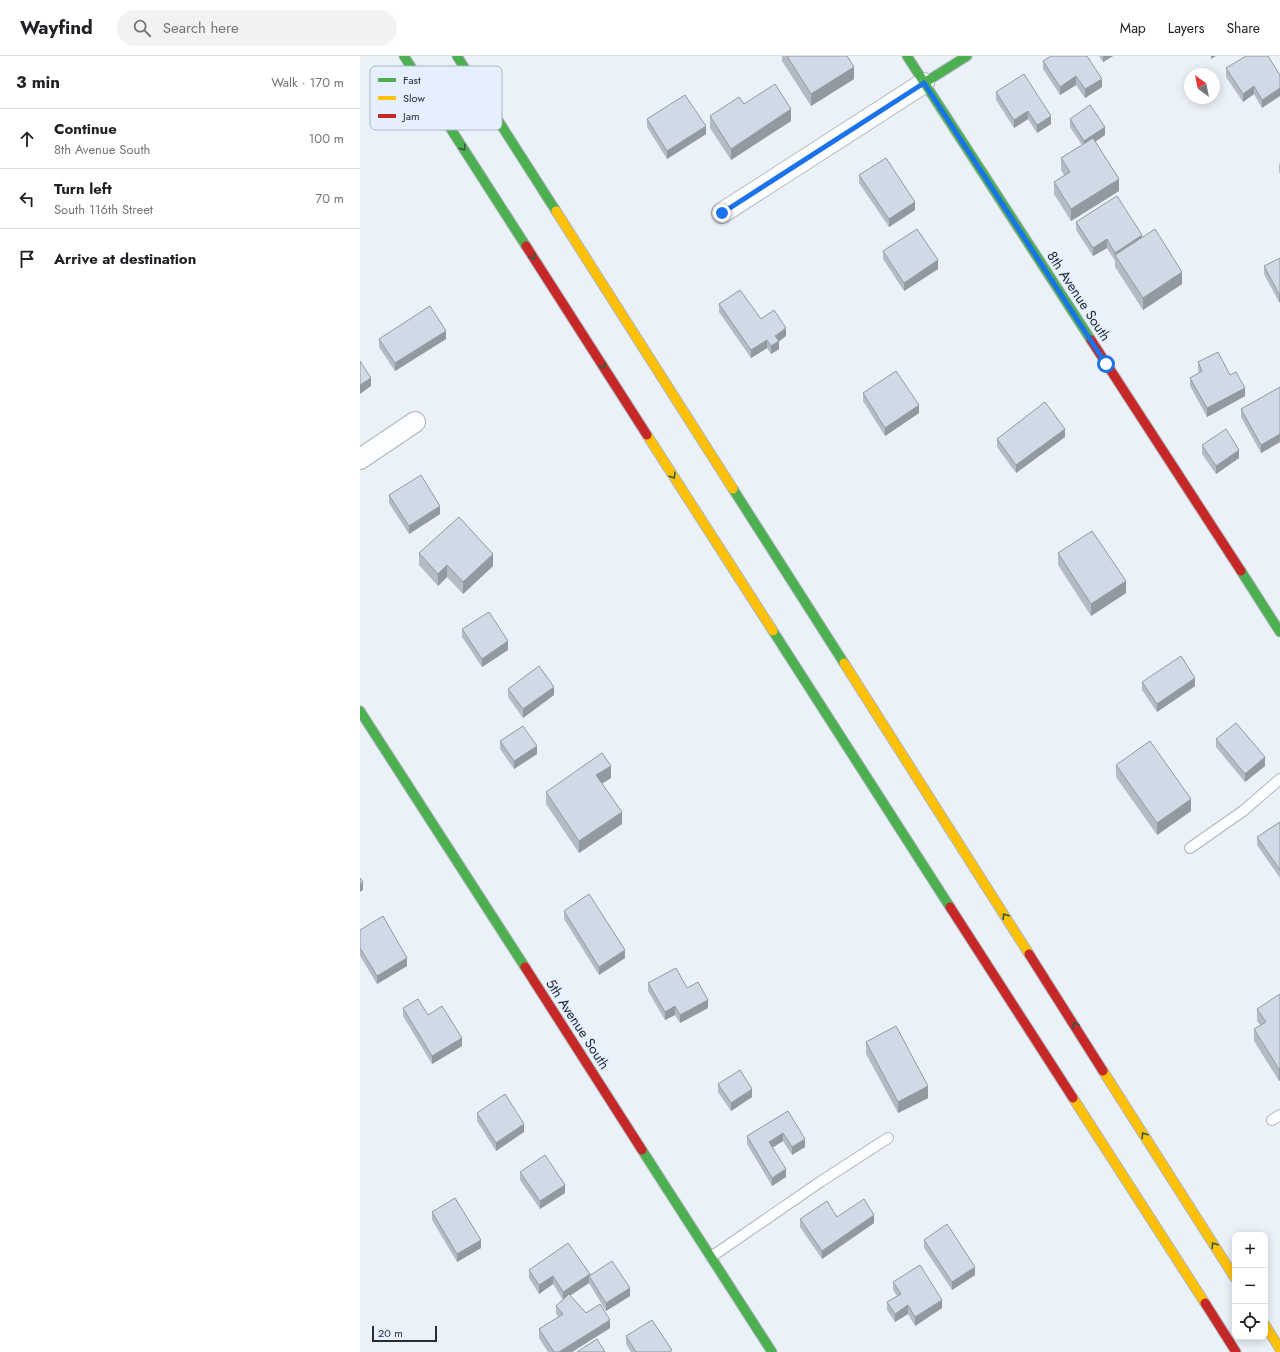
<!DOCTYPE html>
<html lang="en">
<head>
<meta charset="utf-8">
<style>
  :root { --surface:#fff; --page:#f2f2f2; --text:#202124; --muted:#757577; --line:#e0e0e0 }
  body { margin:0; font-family:Jost,sans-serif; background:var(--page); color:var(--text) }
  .controls { position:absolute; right:12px; bottom:12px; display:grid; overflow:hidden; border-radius:8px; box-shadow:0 2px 10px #0003 }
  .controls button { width:36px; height:36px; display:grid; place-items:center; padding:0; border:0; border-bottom:1px solid var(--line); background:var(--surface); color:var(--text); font:20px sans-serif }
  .compass { position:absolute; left:824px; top:12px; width:36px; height:36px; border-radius:50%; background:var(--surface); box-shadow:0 2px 10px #0003; rotate:327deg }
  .scale { position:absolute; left:12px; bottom:10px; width:65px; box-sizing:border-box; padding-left:4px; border:2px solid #272d34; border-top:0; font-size:11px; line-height:14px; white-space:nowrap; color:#272d34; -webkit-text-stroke:3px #e4f0ff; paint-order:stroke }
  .stop { position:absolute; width:12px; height:12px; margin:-9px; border:3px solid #1a73e8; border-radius:50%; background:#fff }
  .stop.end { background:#1a73e8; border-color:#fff; box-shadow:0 1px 4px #0008 }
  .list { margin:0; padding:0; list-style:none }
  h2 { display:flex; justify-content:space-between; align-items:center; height:52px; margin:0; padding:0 16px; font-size:17px }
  h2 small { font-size:13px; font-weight:400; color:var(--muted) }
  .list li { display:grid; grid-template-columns:26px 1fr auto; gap:12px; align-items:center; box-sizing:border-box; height:60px; padding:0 16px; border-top:1px solid var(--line) }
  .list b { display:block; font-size:15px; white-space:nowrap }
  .list p { margin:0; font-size:13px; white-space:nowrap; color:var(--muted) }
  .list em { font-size:13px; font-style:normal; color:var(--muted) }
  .icon { flex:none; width:22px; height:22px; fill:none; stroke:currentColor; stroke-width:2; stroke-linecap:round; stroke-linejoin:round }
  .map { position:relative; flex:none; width:920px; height:1296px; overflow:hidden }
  header { display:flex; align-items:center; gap:24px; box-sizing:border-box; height:56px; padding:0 20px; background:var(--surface); border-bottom:1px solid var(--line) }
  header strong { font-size:19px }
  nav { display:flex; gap:22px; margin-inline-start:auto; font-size:14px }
  .search { width:280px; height:36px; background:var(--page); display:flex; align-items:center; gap:10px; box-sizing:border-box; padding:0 14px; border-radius:22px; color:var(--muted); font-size:15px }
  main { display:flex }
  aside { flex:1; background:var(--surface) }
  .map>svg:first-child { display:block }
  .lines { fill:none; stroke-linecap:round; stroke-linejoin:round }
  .lane-casing { stroke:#afb5bc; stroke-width:12 }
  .street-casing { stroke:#afb5bc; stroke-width:22 }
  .fast-casing { stroke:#afb5bc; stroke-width:11 }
  .slow-casing { stroke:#afb5bc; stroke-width:11 }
  .jam-casing { stroke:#afb5bc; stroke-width:11 }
  .lane { stroke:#fcfdfe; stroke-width:10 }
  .street { stroke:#fcfdfe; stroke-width:20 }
  .fast { stroke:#4caf50; stroke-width:9 }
  .slow { stroke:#ffc107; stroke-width:9 }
  .jam { stroke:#c62828; stroke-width:9 }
  .wall { fill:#b3bbc6 }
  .shaded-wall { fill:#9299a1 }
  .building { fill:#d0dae6; stroke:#9299a1 }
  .oneway { stroke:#345a3e }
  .route { stroke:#1a73e8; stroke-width:5 }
  .labels { text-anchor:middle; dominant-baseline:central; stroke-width:3.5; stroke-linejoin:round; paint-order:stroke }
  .street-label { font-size:14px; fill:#272d34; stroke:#e4f0ff }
  .key { fill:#e4f0ff; stroke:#abb6c2; stroke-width:1 }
  .key-label { font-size:11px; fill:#272d34 }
</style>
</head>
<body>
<header>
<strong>Wayfind</strong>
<div class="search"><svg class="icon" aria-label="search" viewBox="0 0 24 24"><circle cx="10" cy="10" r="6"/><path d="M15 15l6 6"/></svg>Search here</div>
<nav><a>Map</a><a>Layers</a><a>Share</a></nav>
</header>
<main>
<aside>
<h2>3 min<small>Walk · 170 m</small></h2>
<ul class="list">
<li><svg class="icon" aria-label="ahead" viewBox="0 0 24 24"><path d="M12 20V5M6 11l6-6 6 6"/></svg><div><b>Continue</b><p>8th Avenue South</p></div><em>100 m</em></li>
<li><svg class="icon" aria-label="left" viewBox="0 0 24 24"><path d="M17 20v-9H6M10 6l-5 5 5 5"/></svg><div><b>Turn left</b><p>South 116th Street</p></div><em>70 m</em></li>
<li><svg class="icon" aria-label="arrive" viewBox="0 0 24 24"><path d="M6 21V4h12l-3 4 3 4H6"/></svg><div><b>Arrive at destination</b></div></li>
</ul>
</aside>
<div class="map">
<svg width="920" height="1296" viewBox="0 0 920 1296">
  <rect width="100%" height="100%" fill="#eaf1f9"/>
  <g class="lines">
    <defs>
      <g id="lane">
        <polyline points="830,792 883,755 920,723"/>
        <polyline points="912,1064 920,1059"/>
        <polyline points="351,1201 460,1126 528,1082"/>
      </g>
      <g id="street">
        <polyline points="362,157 564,27"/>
        <polyline points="0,403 55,366"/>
      </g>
      <g id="fast">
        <polyline points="44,0 166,190"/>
        <polyline points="97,0 196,155"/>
        <polyline points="547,0 731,284"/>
        <polyline points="564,27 607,0"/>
        <polyline points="373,433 484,607"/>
        <polyline points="881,515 920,576"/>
        <polyline points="413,575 590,851"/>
        <polyline points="0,655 165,911"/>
        <polyline points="282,1094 412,1296"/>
      </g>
      <g id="slow">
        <polyline points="196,155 373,433"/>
        <polyline points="287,379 413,575"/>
        <polyline points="484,607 669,898"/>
        <polyline points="743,1015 875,1222"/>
        <polyline points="713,1042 845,1247"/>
        <polyline points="905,1269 920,1293"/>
      </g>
      <g id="jam">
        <polyline points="166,190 287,379"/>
        <polyline points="731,284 881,515"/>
        <polyline points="590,851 713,1042"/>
        <polyline points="669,898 743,1015"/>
        <polyline points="165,911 282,1094"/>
        <polyline points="845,1247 876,1296"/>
      </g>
    </defs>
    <use href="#lane" class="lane-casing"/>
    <use href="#street" class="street-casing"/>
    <use href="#fast" class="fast-casing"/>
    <use href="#slow" class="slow-casing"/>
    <use href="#jam" class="jam-casing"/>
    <use href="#lane" class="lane"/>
    <use href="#street" class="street"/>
    <use href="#fast" class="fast"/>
    <use href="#slow" class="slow"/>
    <use href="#jam" class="jam"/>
  </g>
  <g class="wall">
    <polygon points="422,0 487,0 494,23 451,50 422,5"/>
    <polygon points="739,0 753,0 743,6"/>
    <polygon points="908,0 902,52 894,38 883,46 866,21 866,12"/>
    <polygon points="683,5 742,31 725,42 716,29 700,39 683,13"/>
    <polygon points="636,36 691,68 677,77 668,63 654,72 636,44"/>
    <polygon points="384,48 431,65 371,104 350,72 350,60"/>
    <polygon points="287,63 346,78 307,103 287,71"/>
    <polygon points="710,63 745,79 735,86 759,135 711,165 694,138 694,126 704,119 701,114 701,102 722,89 710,71"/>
    <polygon points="920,107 920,118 919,116 919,108"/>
    <polygon points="499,119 555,154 529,171 499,127"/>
    <polygon points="716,166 782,182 822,228 783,254 755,211 755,205 747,192 733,200 716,174"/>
    <polygon points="523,195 578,213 544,235 523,203"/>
    <polygon points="920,202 920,246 919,246 904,218 904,210"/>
    <polygon points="359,248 401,263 426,280 419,285 419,293 411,298 407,292 391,302 359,256"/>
    <polygon points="19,283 86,283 35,315 19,291"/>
    <polygon points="838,306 885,340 847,361 830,330 830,322 839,317 838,314"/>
    <polygon points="920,331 920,386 901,397 881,361 881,353"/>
    <polygon points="503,337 559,357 525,380 503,345"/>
    <polygon points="705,381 656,417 637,391 637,383"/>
    <polygon points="842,389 879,402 856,418 842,398"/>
    <polygon points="29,439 80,458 49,478 29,447"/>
    <polygon points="59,497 133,510 103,538 87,521 78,530 59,509"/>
    <polygon points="698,497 766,537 731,560 698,509"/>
    <polygon points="102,573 148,594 122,611 102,581"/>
    <polygon points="782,626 835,630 797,656 782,634"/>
    <polygon points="148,633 194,639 163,662 148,641"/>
    <polygon points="856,683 905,710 885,726 856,691"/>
    <polygon points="140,685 177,698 154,713 140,693"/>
    <polygon points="756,709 831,755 797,779 756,721"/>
    <polygon points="251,722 242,728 262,768 219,797 186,748 186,736"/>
    <polygon points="920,766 920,822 897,789 897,781"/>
    <polygon points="204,855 265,902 239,919 204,863"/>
    <polygon points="0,874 47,910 17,928 0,900"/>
    <polygon points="288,927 327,932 348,952 320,967 315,959 305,964 288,935"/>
    <polygon points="920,938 920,1024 919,1025 894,985 894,973 900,969 897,965 897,953"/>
    <polygon points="43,952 102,990 72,1008 43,960"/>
    <polygon points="506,986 568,1042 538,1057 506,998"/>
    <polygon points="358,1028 392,1041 371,1055 358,1036"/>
    <polygon points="428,1055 445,1091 432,1099 423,1085 413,1091 426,1121 412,1130 387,1088 387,1080"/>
    <polygon points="117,1057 164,1076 136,1095 117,1065"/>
    <polygon points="160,1116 205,1137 180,1153 160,1124"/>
    <polygon points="72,1156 121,1192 97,1206 72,1164"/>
    <polygon points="477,1161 514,1167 462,1203 440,1171 440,1163"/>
    <polygon points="564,1184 615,1219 592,1234 564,1192"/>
    <polygon points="169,1214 230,1218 270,1240 246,1255 229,1227 210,1240 226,1257 250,1272 212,1296 188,1296 179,1282 179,1273 199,1261 196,1258 196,1250 203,1244 193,1228 179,1238 169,1222"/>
    <polygon points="533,1226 582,1252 555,1270 548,1258 535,1266 527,1254 527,1246 537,1240 533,1234"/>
    <polygon points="266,1280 312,1296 271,1296 266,1288"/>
  </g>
  <g class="shaded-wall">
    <polygon points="743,0 753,0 743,6"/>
    <polygon points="851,0 856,0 851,3"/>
    <polygon points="494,11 494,23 451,50 451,38"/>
    <polygon points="716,20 716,29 700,39 700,31"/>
    <polygon points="742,23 742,31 725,42 725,33"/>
    <polygon points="894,30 894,38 883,46 883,38"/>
    <polygon points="920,32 920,40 902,52 902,44"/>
    <polygon points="431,53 431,65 371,104 371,93"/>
    <polygon points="668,55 668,63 654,72 654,64"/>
    <polygon points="691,60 691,68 677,77 677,69"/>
    <polygon points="346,70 346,78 307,103 307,95"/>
    <polygon points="745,71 745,79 724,93 724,85"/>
    <polygon points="759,123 759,135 711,165 711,153"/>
    <polygon points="555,146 555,154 529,171 529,163"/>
    <polygon points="782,179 782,187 755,199 755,205 755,197"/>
    <polygon points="747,183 747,192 733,200 733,192"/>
    <polygon points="578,204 578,213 544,235 544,227"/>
    <polygon points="822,216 822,228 783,254 783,242"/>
    <rect x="919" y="238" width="1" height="8"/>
    <polygon points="426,272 426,280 416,288 419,285 419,293 411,298 411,290 415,280"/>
    <polygon points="86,275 86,283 35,315 35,307"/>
    <polygon points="407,284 407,292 391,302 391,294"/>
    <polygon points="11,322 11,330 0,338 0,329"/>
    <polygon points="885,332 885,340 847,361 847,352"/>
    <polygon points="559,349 559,357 525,380 525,372"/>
    <polygon points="705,373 705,381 656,417 656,409"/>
    <polygon points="920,378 920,386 901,397 901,389"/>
    <polygon points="879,394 879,402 856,418 856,410"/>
    <polygon points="80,450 80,458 49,478 49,470"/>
    <polygon points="133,498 133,510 103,538 103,526"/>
    <polygon points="87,509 87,521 78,530 78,518"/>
    <polygon points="766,525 766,537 731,560 731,548"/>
    <polygon points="148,585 148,594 122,611 122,603"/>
    <polygon points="835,622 835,630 797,656 797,648"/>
    <polygon points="194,631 194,639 163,662 163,653"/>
    <polygon points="177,690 177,698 154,713 154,705"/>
    <polygon points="905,701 905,710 885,726 885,718"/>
    <polygon points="251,710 251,722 236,731 236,719"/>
    <polygon points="831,743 831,755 797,779 797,767"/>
    <polygon points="262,756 262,768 219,797 219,785"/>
    <polygon points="3,826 3,834 0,836 0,828"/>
    <polygon points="265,894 265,902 239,919 239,911"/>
    <polygon points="47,902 47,910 17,928 17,920"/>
    <polygon points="348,944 348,952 320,967 320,959"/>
    <polygon points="315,950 315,959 305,964 305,956"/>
    <polygon points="102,982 102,990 72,1008 72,1000"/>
    <polygon points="920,1012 920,1024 919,1025 919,1013"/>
    <polygon points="568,1030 568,1042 538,1057 538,1046"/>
    <polygon points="392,1033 392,1041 371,1055 371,1047"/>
    <polygon points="164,1068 164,1076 136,1095 136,1087"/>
    <polygon points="423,1077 423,1085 409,1094 409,1086"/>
    <polygon points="445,1083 445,1091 432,1099 432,1091"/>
    <polygon points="426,1113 426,1121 412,1130 412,1122"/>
    <polygon points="205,1129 205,1137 180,1153 180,1145"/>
    <polygon points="514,1159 514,1167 462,1203 462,1195"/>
    <polygon points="121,1184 121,1192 97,1206 97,1198"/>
    <polygon points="615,1211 615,1219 592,1234 592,1226"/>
    <polygon points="230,1218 229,1220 229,1227 203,1244 203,1236"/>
    <polygon points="193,1220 193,1228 179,1238 179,1229"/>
    <polygon points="270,1232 270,1240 246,1255 246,1247"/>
    <polygon points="582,1244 582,1252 555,1270 555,1261"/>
    <polygon points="548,1249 548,1258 535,1266 535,1258"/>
    <polygon points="250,1264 250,1272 212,1296 199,1296"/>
  </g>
  <g class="building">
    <polygon points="427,0 487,0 494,11 451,38"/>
    <polygon points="691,0 727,0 742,23 725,33 716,20 700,31 683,5"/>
    <polygon points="886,0 908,0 920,19 920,32 902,44 894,30 883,38 866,12"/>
    <polygon points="664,18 691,60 677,69 668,55 654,64 636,36"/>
    <polygon points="415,28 431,53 371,93 350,60 379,41 384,48"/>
    <polygon points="325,39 346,70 307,95 287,63"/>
    <polygon points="730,49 745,71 724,85 710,63"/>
    <polygon points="733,82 759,123 711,153 694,126 710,116 701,102"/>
    <polygon points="526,102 555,146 529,163 499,119"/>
    <polygon points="757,140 782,179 755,197 747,183 733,192 716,166"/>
    <polygon points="557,173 578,204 544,227 523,195"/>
    <polygon points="795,173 822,216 783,242 755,199"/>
    <polygon points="920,202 920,238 919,238 904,210"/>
    <polygon points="380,234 401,263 414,254 426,272 415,280 419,285 411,290 407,284 391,294 359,248"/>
    <polygon points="70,250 86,275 35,307 19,283"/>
    <polygon points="858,296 870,319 876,316 885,332 847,352 830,322 842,315 838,306"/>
    <polygon points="0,305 11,322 0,329"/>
    <polygon points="536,315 559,349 525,372 503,337"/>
    <polygon points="920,331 920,378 901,389 881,353"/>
    <polygon points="685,346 705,373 656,409 637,383"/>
    <polygon points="866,373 879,394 856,410 842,389"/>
    <polygon points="61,419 80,450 49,470 29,439"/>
    <polygon points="99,461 133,498 103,526 87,509 78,518 59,497"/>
    <polygon points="732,475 766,525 731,548 698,497"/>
    <polygon points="129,556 148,585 122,603 102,573"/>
    <polygon points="821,600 835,622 797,648 782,626"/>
    <polygon points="179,610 194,631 163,653 148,633"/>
    <polygon points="876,667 905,701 885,718 856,683"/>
    <polygon points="163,670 177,690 154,705 140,685"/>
    <polygon points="790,685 831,743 797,767 756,709"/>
    <polygon points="242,697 251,710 236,719 262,756 219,785 186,736"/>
    <polygon points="920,766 920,814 897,781"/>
    <polygon points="0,822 3,826 0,828"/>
    <polygon points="229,838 265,894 239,911 204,855"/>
    <polygon points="23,860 47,902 17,920 0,892 0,874"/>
    <polygon points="316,912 327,932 338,926 348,944 320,959 315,950 305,956 288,927"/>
    <polygon points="920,938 920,1012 919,1013 894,973 906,966 897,953"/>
    <polygon points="58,943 68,959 82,950 102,982 72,1000 43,952"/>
    <polygon points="536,970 568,1030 538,1046 506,986"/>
    <polygon points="380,1014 392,1033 371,1047 358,1028"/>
    <polygon points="145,1038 164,1068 136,1087 117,1057"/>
    <polygon points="428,1055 445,1083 432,1091 423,1077 409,1086 426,1113 412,1122 387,1080"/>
    <polygon points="185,1099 205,1129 180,1145 160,1116"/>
    <polygon points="95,1142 121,1184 97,1198 72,1156"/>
    <polygon points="504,1143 514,1159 462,1195 440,1163 467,1145 477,1161"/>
    <polygon points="587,1168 615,1211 592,1226 564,1184"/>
    <polygon points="208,1187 230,1218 203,1236 193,1220 179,1229 169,1214"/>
    <polygon points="252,1205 270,1232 246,1247 229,1220"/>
    <polygon points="560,1209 582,1244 555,1261 548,1249 535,1258 527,1246 541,1238 533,1226"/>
    <polygon points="209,1238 226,1257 240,1248 250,1264 199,1296 194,1296 179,1273 203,1258 196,1250"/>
    <polygon points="292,1264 312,1294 309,1296 276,1296 266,1280"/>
    <polygon points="237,1283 245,1296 217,1296"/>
  </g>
  <defs><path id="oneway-chevron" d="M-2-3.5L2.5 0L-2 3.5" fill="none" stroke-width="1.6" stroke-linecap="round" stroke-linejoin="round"/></defs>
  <g class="oneway">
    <use href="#oneway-chevron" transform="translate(103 92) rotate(57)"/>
    <use href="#oneway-chevron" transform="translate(173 201) rotate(57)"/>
    <use href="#oneway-chevron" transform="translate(243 310) rotate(57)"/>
    <use href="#oneway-chevron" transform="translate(313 420) rotate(57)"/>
    <use href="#oneway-chevron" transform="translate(645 860) rotate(-122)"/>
    <use href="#oneway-chevron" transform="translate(715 969) rotate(-122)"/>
    <use href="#oneway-chevron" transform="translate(784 1079) rotate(-122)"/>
    <use href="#oneway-chevron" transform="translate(854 1189) rotate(-122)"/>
  </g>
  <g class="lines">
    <polyline class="route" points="362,157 564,27 746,308"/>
  </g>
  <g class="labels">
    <g class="street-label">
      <text transform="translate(719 240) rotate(57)">8th Avenue South</text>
      <text transform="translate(218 968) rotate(57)">5th Avenue South</text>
    </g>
  </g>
  <rect x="10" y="10" width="132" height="64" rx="6" class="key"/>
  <rect x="18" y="22" width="18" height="4" fill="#4caf50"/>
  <rect x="18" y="40" width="18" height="4" fill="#ffc107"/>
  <rect x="18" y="58" width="18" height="4" fill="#c62828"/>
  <g class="key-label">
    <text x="43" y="28">Fast</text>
    <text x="43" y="46">Slow</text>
    <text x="43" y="64">Jam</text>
  </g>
</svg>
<div class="controls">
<button>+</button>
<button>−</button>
<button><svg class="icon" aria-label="locate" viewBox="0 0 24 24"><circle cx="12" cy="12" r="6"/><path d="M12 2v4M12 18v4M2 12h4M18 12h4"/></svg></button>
</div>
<svg class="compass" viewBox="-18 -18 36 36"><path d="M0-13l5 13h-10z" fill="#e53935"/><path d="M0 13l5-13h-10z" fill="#757577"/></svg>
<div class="scale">20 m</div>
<div class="stop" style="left:746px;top:308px"></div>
<div class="stop end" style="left:362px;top:157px"></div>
</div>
</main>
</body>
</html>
